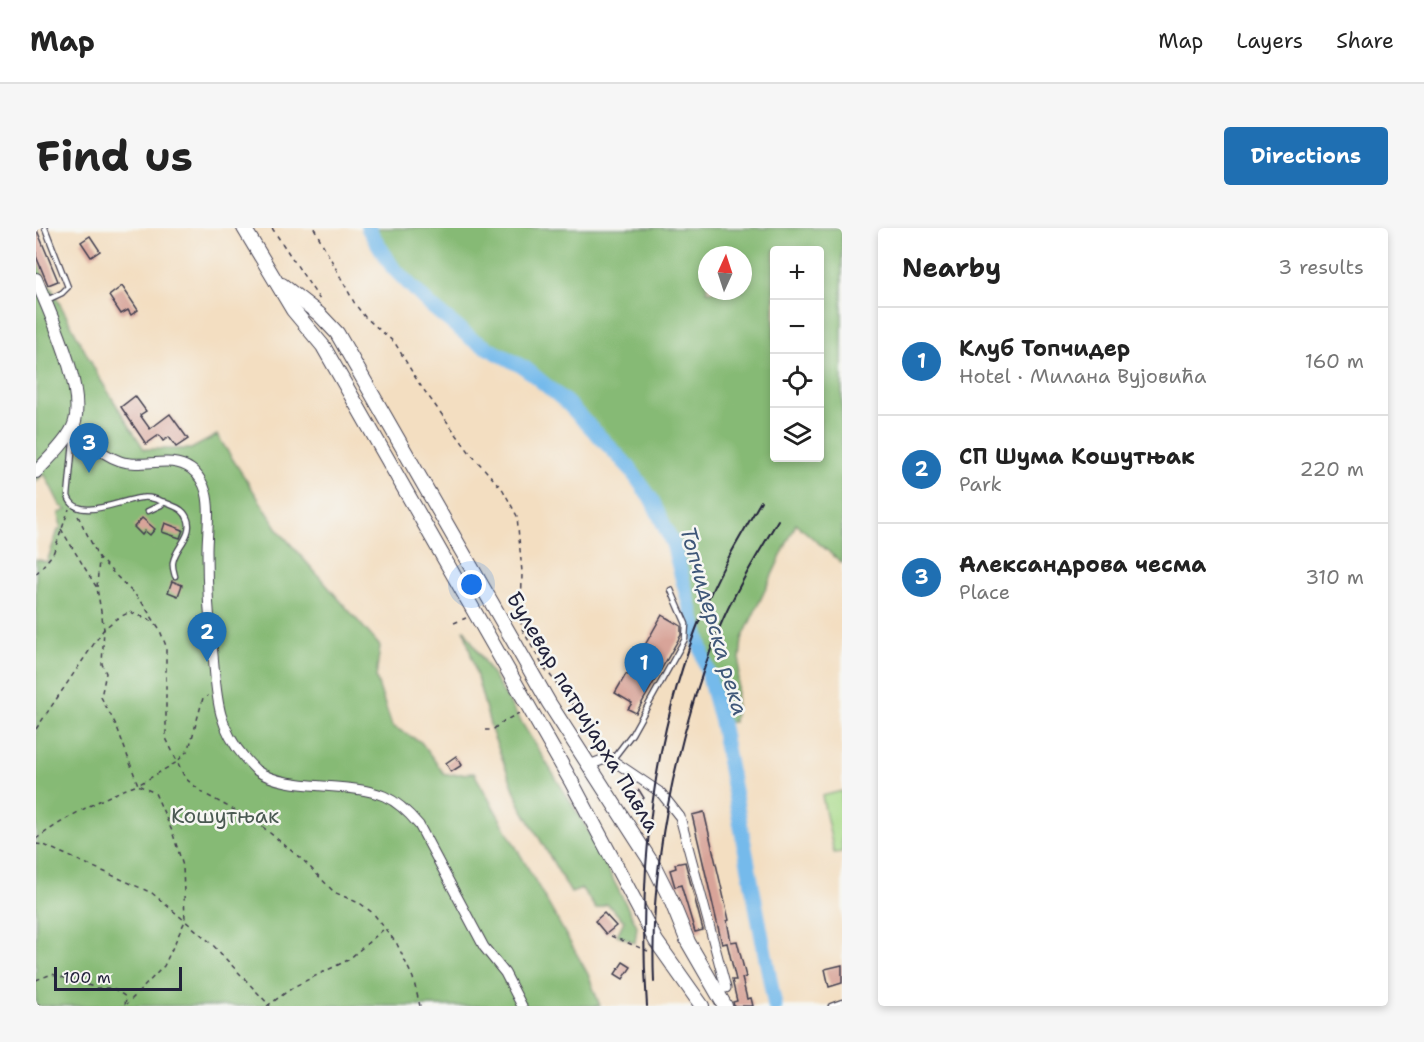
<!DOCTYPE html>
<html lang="en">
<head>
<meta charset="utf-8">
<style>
  :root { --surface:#fff; --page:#f6f6f6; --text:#222; --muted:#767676; --line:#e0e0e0; --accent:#1f6fb2 }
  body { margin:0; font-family:"Shantell Sans",sans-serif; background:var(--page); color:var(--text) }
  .controls { position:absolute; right:18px; top:18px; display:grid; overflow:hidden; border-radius:6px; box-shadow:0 3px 9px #0003 }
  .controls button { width:54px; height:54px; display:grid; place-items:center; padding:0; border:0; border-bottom:2px solid var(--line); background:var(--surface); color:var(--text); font:30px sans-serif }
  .compass { position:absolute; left:662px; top:18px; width:54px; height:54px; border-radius:50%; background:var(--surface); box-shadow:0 3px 9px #0003; rotate:3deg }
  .scale { position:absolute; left:18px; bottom:15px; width:128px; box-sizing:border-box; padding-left:6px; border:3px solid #22223b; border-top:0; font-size:16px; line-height:21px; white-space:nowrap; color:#22223b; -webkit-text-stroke:4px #f6f6f2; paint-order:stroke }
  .you { position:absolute; left:436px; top:357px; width:21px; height:21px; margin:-15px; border:4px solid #fff; border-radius:50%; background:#1a73e8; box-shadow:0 0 0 9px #1a73e833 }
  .badge { display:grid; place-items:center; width:39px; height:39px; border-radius:50%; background:var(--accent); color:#fff; font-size:20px; font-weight:700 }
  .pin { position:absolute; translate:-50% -50px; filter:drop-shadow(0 2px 3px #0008) }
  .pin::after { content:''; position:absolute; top:32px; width:21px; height:18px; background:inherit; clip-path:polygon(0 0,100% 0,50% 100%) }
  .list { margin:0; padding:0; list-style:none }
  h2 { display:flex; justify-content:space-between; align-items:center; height:78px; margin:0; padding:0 24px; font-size:26px }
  h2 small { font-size:20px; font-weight:400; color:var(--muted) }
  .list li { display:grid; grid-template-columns:39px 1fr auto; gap:18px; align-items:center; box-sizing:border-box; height:108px; padding:0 24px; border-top:2px solid var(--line) }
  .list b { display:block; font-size:22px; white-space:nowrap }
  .list p { margin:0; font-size:20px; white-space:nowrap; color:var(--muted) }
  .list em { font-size:20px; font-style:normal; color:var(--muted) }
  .icon { flex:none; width:33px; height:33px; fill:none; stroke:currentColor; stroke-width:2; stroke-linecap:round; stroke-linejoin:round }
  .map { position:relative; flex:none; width:806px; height:778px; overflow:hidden; border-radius:6px }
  header { display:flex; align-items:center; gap:36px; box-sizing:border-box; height:84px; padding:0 30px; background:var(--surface); border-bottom:2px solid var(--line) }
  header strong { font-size:28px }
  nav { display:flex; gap:33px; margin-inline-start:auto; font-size:21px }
  .intro { display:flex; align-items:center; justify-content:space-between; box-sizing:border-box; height:144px; padding:0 36px }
  h1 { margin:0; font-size:42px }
  .button { padding:15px 27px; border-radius:6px; background:var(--accent); color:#fff; font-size:21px; font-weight:700 }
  main { display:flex; gap:36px; padding:0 36px }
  aside { flex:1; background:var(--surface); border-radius:6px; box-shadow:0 3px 9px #0003 }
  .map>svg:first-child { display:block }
  .green { fill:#a8da89; stroke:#657e62; stroke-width:1.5 }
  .forest { fill:#86ba75; stroke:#546e58; stroke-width:1.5; fill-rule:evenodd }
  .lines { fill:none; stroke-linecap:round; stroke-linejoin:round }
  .river { stroke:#75baeb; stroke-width:15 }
  .building { fill:#d8a499 }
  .service-casing { stroke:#413e4f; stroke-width:7 }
  .minor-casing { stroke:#413e4f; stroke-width:11 }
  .tertiary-casing { stroke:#413e4f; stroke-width:14 }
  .secondary-casing { stroke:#413e4f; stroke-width:16 }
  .path { stroke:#413e4f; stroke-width:1.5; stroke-dasharray:4.5 4.5; stroke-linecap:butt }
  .service { stroke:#fff; stroke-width:4.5 }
  .minor { stroke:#fff; stroke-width:9 }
  .tertiary { stroke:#fff; stroke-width:12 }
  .secondary { stroke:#fff; stroke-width:14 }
  .rail { stroke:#22223b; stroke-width:2 }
  .labels { text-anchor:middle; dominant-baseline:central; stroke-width:5; stroke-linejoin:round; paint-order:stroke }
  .street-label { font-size:21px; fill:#22223b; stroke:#f6f6f2 }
  .park-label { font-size:21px; fill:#4a5952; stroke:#f6f6f2 }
  .water-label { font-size:22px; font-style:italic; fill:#3f5779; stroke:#f6f6f2 }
</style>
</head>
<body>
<header>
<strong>Map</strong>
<nav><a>Map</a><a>Layers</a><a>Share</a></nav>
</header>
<div class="intro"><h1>Find us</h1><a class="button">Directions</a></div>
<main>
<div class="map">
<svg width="806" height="778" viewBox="0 0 806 778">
  <rect width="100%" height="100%" fill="#f6f6f2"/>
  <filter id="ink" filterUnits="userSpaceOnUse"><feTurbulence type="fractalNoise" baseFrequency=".0167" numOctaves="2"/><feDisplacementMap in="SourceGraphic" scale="12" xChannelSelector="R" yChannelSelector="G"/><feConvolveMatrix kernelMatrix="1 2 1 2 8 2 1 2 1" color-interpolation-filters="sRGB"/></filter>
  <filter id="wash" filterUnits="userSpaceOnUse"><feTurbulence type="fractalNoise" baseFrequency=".008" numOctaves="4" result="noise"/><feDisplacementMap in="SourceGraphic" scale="24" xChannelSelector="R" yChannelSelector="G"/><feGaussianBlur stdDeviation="1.35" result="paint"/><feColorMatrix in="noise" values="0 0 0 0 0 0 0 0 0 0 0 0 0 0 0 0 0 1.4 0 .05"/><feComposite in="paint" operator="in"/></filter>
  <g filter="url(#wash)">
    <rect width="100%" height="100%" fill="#f3dec1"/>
    <polygon class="green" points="806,563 806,624 798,625 786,568"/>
    <g class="forest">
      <path d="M332 0H806V335L760 296 706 411 698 494H685L637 316 616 273 592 238 530 174 489 140 437 112 396 79 357 40ZM738 22H784V230H738ZM671 27H707V63H671Z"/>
      <polygon points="0,31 64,151 108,221 155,221 181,207 244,304 344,418 340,450 356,498 385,514 409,547 438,545 552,746 564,778 0,778 0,331 11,334 22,302 25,301 23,285 31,282 24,277 8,245 0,254"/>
      <polygon points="428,401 550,599 601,698 599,715 581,707 588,693 571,676 560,681 546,661 535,665 484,577 456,504"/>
    </g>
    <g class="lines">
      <polyline class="river" points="332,0 357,40 396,79 437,112 489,140 530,174 592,238 616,272 637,316 685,494 739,778"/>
    </g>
    <g id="blocks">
      <g class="building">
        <polygon points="0,0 22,53 12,57 0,28"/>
        <polygon points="54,8 64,23 55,29 45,14"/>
        <polygon points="86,58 102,82 95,87 92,82 85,86 73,68"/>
        <polygon points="99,168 110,183 104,187 114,201 134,186 152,211 140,219 133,209 127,213 123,207 110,216 85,179"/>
        <polygon points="106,290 119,301 114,307 109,303 106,307 98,299"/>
        <polygon points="129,295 147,302 144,310 126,304"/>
        <polygon points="136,353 146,357 142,368 132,364"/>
        <polygon points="626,387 645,398 645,407 600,485 592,481 596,475 579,465 590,446 592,447"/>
        <polygon points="420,528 426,537 415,544 410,535"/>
        <polygon points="603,562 608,570 598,577 593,569"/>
        <polygon points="668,584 693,692 691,693 695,714 701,713 710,749 706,750 711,771 715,770 717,778 698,778 697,774 701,773 696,752 700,752 691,715 686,716 656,587"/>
        <polygon points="649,634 667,702 659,704 645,657 639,659 634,642 640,640 639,636"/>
        <polygon points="568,685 580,698 570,706 559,693"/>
        <polygon points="587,734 595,739 587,751 579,746"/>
        <polygon points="806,737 806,755 793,759 789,741"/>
      </g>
    </g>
  </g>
  <g filter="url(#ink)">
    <use href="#blocks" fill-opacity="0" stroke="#413e4f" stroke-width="1.5"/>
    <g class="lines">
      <defs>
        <g id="service">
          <polyline points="9,0 32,59 26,65 11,72"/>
          <path d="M38 204 32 268C40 295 85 272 104 270 115 268 125 273 135 277 143 280 149 283 152 292 157 308 139 320 137 334 136 339 138 344 139 348"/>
          <polyline points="112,283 125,277 128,274"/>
          <polyline points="576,532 596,506 649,411 650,396 635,362"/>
          <polyline points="795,778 806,774"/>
        </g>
        <g id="minor">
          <path d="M38 198C45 202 49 208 54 214 62 222 73 229 84 233 107 241 134 226 155 241 162 246 168 256 170 264 175 282 171 304 171 323 171 358 173 392 177 427 181 467 180 496 208 529 211 533 216 538 220 542 249 564 312 553 348 568 362 574 373 585 383 597L448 719 469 745 486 778"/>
          <polyline points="553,537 569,531 576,532 625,565 644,589 690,760"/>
        </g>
        <path id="tertiary" d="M0 51C13 84 54 168 36 201 28 217 12 231 0 244"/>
        <g id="secondary">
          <polyline points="208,0 257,82 287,118 535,553 620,713 666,778"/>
          <polyline points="246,57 283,86 301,105 513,475 619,640 635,672 652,714 689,778"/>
        </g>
      </defs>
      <use href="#service" class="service-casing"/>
      <use href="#minor" class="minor-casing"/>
      <use href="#tertiary" class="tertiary-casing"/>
      <use href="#secondary" class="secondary-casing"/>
      <g class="path">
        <polyline points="236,0 284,72"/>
        <polyline points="278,0 319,76 329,89 359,115 382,154 434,225 467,262 481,288 486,344 485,399 507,438 546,488 565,523"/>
        <polyline points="42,288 63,330 105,373 123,400 130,418 130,510 149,550 167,565 222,595 269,634 298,664 325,676 337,685 361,716 377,750 384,778"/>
        <polyline points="25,301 61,360 68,401 66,436 70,445 65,469 81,499 102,557 141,534 153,521 167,470 172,468"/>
        <polyline points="0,346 17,326 33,281"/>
        <polyline points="61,359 63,331"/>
        <polyline points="418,395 430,390"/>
        <polyline points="0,501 68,401 80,391 94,384 110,390 120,397"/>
        <polyline points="449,502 457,502 463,496 483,485"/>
        <path d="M0 611C27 591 70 567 102 557L119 565 136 603 147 638 149 693 128 738 91 776"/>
        <polyline points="0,616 8,617 116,665 174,714 234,778"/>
        <polyline points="575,708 612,723"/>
        <polyline points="0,752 16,746 61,760 77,760 90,769 89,778"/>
        <polyline points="0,776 4,778"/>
        <polyline points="231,778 259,758 312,732 348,701"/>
      </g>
      <use href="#service" class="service"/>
      <use href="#minor" class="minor"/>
      <use href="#tertiary" class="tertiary"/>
      <use href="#secondary" class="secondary"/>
      <g class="rail">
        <path d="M618 754C614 658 630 564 658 472 667 443 676 415 689 387 704 354 724 323 742 292"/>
        <path d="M611 778C601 644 616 506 668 381 683 343 705 308 725 273"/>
      </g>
    </g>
  </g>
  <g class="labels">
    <g class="street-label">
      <text transform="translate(547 484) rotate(59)">Булевар патријарха Павла</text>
    </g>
    <g class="park-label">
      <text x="189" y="588">Кошутњак</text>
    </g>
    <g class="water-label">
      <text transform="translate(678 393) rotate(74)">Топчидерска река</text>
    </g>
  </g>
</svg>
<div class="controls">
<button>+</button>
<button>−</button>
<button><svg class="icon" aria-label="locate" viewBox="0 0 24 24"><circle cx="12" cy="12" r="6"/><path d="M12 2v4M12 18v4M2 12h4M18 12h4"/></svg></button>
<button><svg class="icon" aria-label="layers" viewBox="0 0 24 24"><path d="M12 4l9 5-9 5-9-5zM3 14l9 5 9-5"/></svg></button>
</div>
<svg class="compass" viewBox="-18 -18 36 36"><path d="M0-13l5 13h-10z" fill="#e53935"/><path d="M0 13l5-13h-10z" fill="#767676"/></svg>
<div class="scale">100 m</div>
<div class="you"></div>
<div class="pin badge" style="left:608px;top:465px">1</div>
<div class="pin badge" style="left:171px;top:434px">2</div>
<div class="pin badge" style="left:53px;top:245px">3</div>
</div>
<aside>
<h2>Nearby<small>3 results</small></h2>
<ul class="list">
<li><span class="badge">1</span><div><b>Клуб Топчидер</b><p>Hotel · Милана Вујовића</p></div><em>160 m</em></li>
<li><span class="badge">2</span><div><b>СП Шума Кошутњак</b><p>Park</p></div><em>220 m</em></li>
<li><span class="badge">3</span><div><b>Александрова чесма</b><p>Place</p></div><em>310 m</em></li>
</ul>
</aside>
</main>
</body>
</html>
